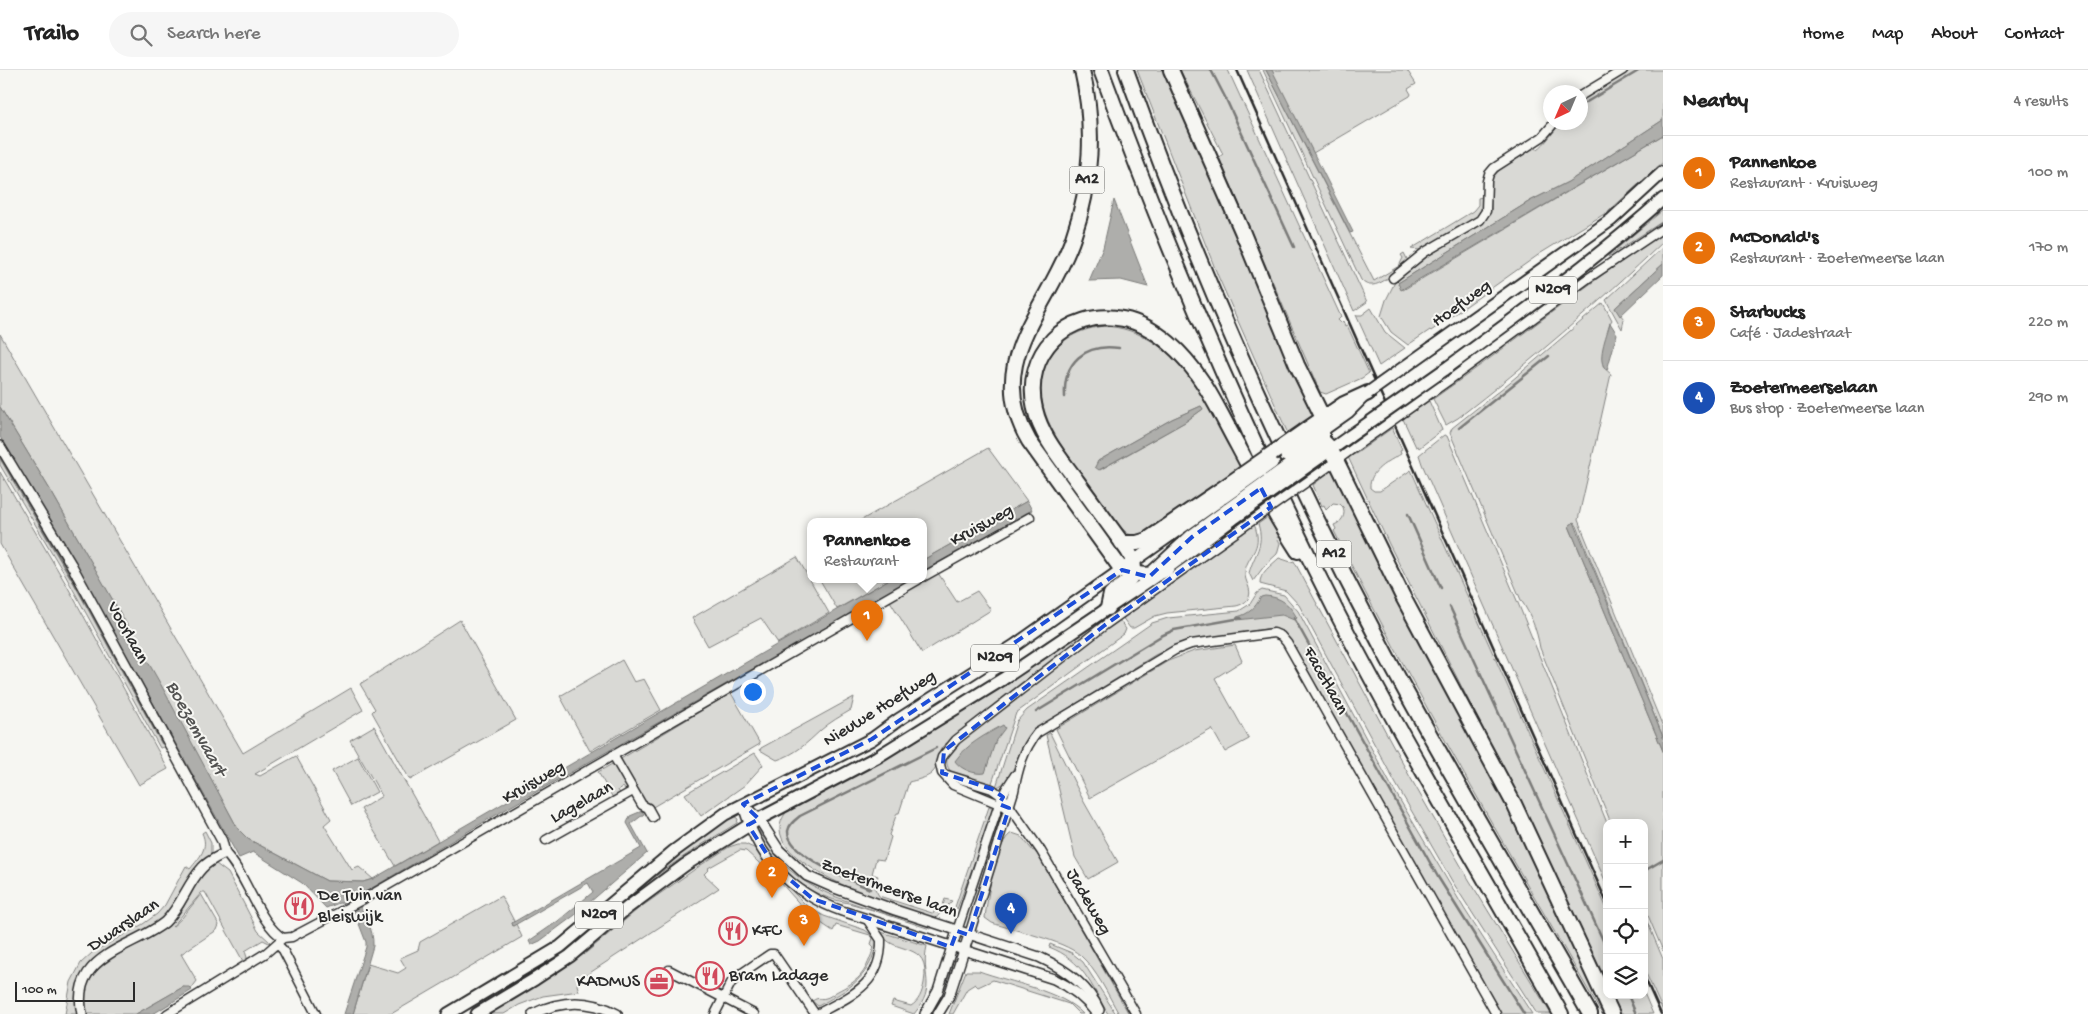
<!DOCTYPE html>
<html lang="en">
<head>
<meta charset="utf-8">
<style>
  :root { --surface:#fff; --page:#f6f6f6; --text:#222; --muted:#767676; --line:#e0e0e0; --accent:#d1495b }
  body { margin:0; font-family:"Gochi Hand",sans-serif; background:var(--page); color:var(--text) }
  .controls { position:absolute; right:15px; bottom:15px; display:grid; overflow:hidden; border-radius:10px; box-shadow:0 2px 12px #0003 }
  .controls button { width:45px; height:45px; display:grid; place-items:center; padding:0; border:0; border-bottom:1px solid var(--line); background:var(--surface); color:var(--text); font:25px sans-serif }
  .compass { position:absolute; left:1543px; top:15px; width:45px; height:45px; border-radius:50%; background:var(--surface); box-shadow:0 2px 12px #0003; rotate:224deg }
  .scale { position:absolute; left:15px; bottom:12px; width:120px; box-sizing:border-box; padding-left:5px; border:2px solid #2b2b2b; border-top:0; font-size:14px; line-height:18px; white-space:nowrap; color:#2b2b2b; -webkit-text-stroke:4px #f6f6f2; paint-order:stroke }
  .you { position:absolute; left:752px; top:621px; width:18px; height:18px; margin:-12px; border:4px solid #fff; border-radius:50%; background:#1a73e8; box-shadow:0 0 0 8px #1a73e833 }
  .badge { display:grid; place-items:center; width:32px; height:32px; border-radius:50%; background:var(--accent); color:#fff; font-size:16px; font-weight:700 }
  .pin { position:absolute; translate:-50% -41px; filter:drop-shadow(0 1px 2px #0008) }
  .pin::after { content:''; position:absolute; top:26px; width:18px; height:15px; background:inherit; clip-path:polygon(0 0,100% 0,50% 100%) }
  .popup { position:absolute; left:807px; top:448px; width:120px; height:65px; box-sizing:border-box; display:grid; place-content:center; border-radius:10px; background:var(--surface); filter:drop-shadow(0 1px 4px #0005); font-size:16px; white-space:nowrap; color:var(--muted) }
  .popup b { font-size:19px; color:var(--text) }
  .popup::after { content:''; position:absolute; left:50%; top:100%; margin-left:-10px; border:10px solid transparent; border-top-color:var(--surface) }
  .list { margin:0; padding:0; list-style:none }
  h2 { display:flex; justify-content:space-between; align-items:center; height:65px; margin:0; padding:0 20px; font-size:21px }
  h2 small { font-size:16px; font-weight:400; color:var(--muted) }
  .list li { display:grid; grid-template-columns:32px 1fr auto; gap:15px; align-items:center; box-sizing:border-box; height:75px; padding:0 20px; border-top:1px solid var(--line) }
  .list b { display:block; font-size:19px; white-space:nowrap }
  .list p { margin:0; font-size:16px; white-space:nowrap; color:var(--muted) }
  .list em { font-size:16px; font-style:normal; color:var(--muted) }
  .icon { flex:none; width:28px; height:28px; fill:none; stroke:currentColor; stroke-width:2; stroke-linecap:round; stroke-linejoin:round }
  .map { position:relative; flex:none; width:1663px; height:944px; overflow:hidden }
  header { display:flex; align-items:center; gap:30px; box-sizing:border-box; height:70px; padding:0 25px; background:var(--surface); border-bottom:1px solid var(--line) }
  header strong { font-size:24px }
  nav { display:flex; gap:28px; margin-inline-start:auto; font-size:18px }
  .search { width:350px; height:45px; background:var(--page); display:flex; align-items:center; gap:12px; box-sizing:border-box; padding:0 18px; border-radius:28px; color:var(--muted); font-size:19px }
  main { display:flex }
  aside { flex:1; background:var(--surface) }
  .map>svg:first-child { display:block }
  .green { fill:#d9d9d5; stroke:#828280; fill-rule:evenodd }
  .water { fill:#aeaeab; stroke:#7a7a78 }
  .lines { fill:none; stroke-linecap:round; stroke-linejoin:round }
  .stream { stroke:#7a7a78; stroke-width:2.5 }
  .minor-casing { stroke:#2b2b2b; stroke-width:11 }
  .tertiary-casing { stroke:#2b2b2b; stroke-width:12 }
  .primary-casing { stroke:#2b2b2b; stroke-width:15 }
  .motorway-casing { stroke:#2b2b2b; stroke-width:18 }
  .minor { stroke:#f6f6f2; stroke-width:8 }
  .tertiary { stroke:#f6f6f2; stroke-width:9 }
  .primary { stroke:#f6f6f2; stroke-width:11 }
  .motorway { stroke:#f6f6f2; stroke-width:14 }
  .rail { stroke:#2b2b2b; stroke-width:2.5 }
  .minor-bridge-casing { stroke:#2b2b2b; stroke-width:11; stroke-linecap:butt }
  .primary-bridge-casing { stroke:#2b2b2b; stroke-width:15; stroke-linecap:butt }
  .motorway-bridge-casing { stroke:#2b2b2b; stroke-width:18; stroke-linecap:butt }
  .minor-bridge { stroke:#f6f6f2; stroke-width:8 }
  .primary-bridge { stroke:#f6f6f2; stroke-width:11 }
  .motorway-bridge { stroke:#f6f6f2; stroke-width:14 }
  .marked { fill:none; stroke:#1d4ed8; stroke-width:4; stroke-dasharray:10 6; stroke-linejoin:round }
  .labels { text-anchor:middle; dominant-baseline:central; stroke-width:4; stroke-linejoin:round; paint-order:stroke }
  .shield { fill:#f6f6f2; stroke:#686867; stroke-width:1 }
  .shield-label { font-size:16px; font-weight:bold; fill:#2b2b2b }
  .street-label { font-size:18px; fill:#2b2b2b; stroke:#f6f6f2 }
  .poi-label { font-size:18px; fill:#2b2b2b; stroke:#f6f6f2; text-anchor:start }
  .water-label { font-size:19px; font-style:italic; fill:#525251; stroke:#f6f6f2 }
</style>
</head>
<body>
<header>
<strong>Trailo</strong>
<div class="search"><svg class="icon" aria-label="search" viewBox="0 0 24 24"><circle cx="10" cy="10" r="6"/><path d="M15 15l6 6"/></svg>Search here</div>
<nav><a>Home</a><a>Map</a><a>About</a><a>Contact</a></nav>
</header>
<main>
<div class="map">
<svg width="1663" height="944" viewBox="0 0 1663 944">
  <rect width="100%" height="100%" fill="#f6f6f2"/>
  <filter id="ink" filterUnits="userSpaceOnUse"><feTurbulence type="fractalNoise" baseFrequency=".02" numOctaves="2"/><feDisplacementMap in="SourceGraphic" scale="10" xChannelSelector="R" yChannelSelector="G"/><feConvolveMatrix kernelMatrix="1 2 1 2 8 2 1 2 1" color-interpolation-filters="sRGB"/></filter>
  <g filter="url(#ink)">
    <g class="green">
      <polygon points="1137,0 1166,0 1317,347 1289,366 1218,206"/>
      <polygon points="1180,0 1228,0 1341,247 1338,250 1341,253 1343,251 1345,256 1347,255 1369,303 1362,308 1326,324 1320,322 1219,87 1223,84"/>
      <polygon points="1247,0 1259,0 1367,232 1354,241"/>
      <path d="M1263 0H1266L1374 211 1399 196 1403 188 1401 185 1404 183 1408 191C1397 200 1374 226 1361 210Z"/>
      <polygon points="1269,0 1407,0 1416,14 1408,19 1411,24 1410,26 1313,83"/>
      <path d="M1631 0H1663V50L1568 112 1530 131 1398 213 1403 220 1663 65V92L1609 141 1541 183 1431 261 1430 260 1408 275 1391 262 1381 246 1386 230 1396 210 1428 186 1478 156 1486 149 1491 140 1490 112 1493 106 1501 99 1534 78 1538 79C1544 75 1556 59 1560 53L1580 52 1581 30Z"/>
      <polygon points="1482,127 1482,138 1476,148 1428,176 1420,180 1411,179 1473,141 1478,135 1478,128"/>
      <polygon points="1663,140 1663,151 1608,187 1609,185"/>
      <path d="M1663 163V172C1598 234 1529 293 1458 348L1446 355 1433 329C1511 275 1584 215 1663 163Z"/>
      <polygon points="1663,177 1663,194 1615,238 1624,249 1622,259 1606,230"/>
      <path d="M1603 233 1612 250 1610 253 1603 297 1611 304 1578 450 1663 657V667L1577 456 1574 452 1569 456 1663 681V881L1644 836V753H1611L1540 578C1537 560 1531 545 1521 530L1450 363 1452 358 1510 312Z"/>
      <polygon points="1371,238 1385,262 1405,278 1379,296 1356,245 1362,245"/>
      <path d="M1104 256C1178 260 1212 340 1242 398L1148 464C1140 466 1133 468 1126 462 1115 454 1103 432 1094 420 1067 384 1019 331 1052 284 1065 266 1082 259 1104 256ZM1201 336 1203 339 1185 352 1100 400 1097 395 1098 391 1172 349Z"/>
      <polygon points="0,264 243,683 351,618 363,640 255,704 260,706 296,686 331,749 324,755 352,800 359,797 373,809 363,812 327,811 248,769 238,759 130,561 52,423 0,337"/>
      <polygon points="1429,331 1442,360 1419,378 1418,376 1416,377 1403,349"/>
      <path d="M1392 358 1402 380 1400 381 1401 384C1388 392 1369 400 1370 418L1374 421H1380L1411 400 1607 839V918L1533 757 1389 474 1348 387 1357 383Z"/>
      <polygon points="1444,365 1447,366 1518,533 1607,753 1607,815 1422,394 1419,385"/>
      <polygon points="988,378 1027,431 923,490 923,452 858,452"/>
      <polygon points="0,383 57,478 166,675 164,677 160,678 64,503 0,395"/>
      <path d="M1333 399 1404 543 1477 670 1609 944H1602C1510 784 1416 626 1334 461L1336 459 1334 455C1342 452 1346 445 1343 437L1340 434 1333 433 1326 440 1324 435 1322 436 1313 415Z"/>
      <polygon points="0,402 66,514 168,699 139,715 0,474"/>
      <path d="M1268 447 1279 466 1277 467 1280 473 1277 484 1265 495 1253 511 1249 503C1254 484 1265 476 1258 454Z"/>
      <path d="M1254 454C1265 481 1245 485 1245 504 1245 512 1252 519 1249 527 1247 532 1241 535 1236 536L1167 543 1155 546 1134 558H1130L1122 547Z"/>
      <polygon points="797,487 829,543 778,573 761,548 708,576 692,548"/>
      <path d="M1279 488 1291 492 1294 491 1410 707 1465 803 1551 944H1537L1452 811 1396 714 1299 535 1286 521 1260 514C1259 503 1272 495 1279 488Z"/>
      <polygon points="938,503 957,532 977,521 991,540 922,583 890,531"/>
      <polygon points="820,510 888,510 837,539"/>
      <path d="M1262 520 1284 525 1298 541 1391 715 1465 840 1532 944H1501L1288 567 1282 561 1272 558C1231 565 1192 567 1155 585L1035 659C1020 672 1014 714 996 717L1017 651 1027 640 1152 553 1168 548 1239 541 1250 534 1257 523Z"/>
      <path d="M1104 549 1102 553 943 676C936 684 940 696 932 703 927 708 916 710 909 712L899 743H897L889 765 891 767 884 790 876 789 872 804 878 806 874 817 879 826 932 843 942 838 945 829 952 831 935 849C904 839 738 790 790 738 900 685 1003 618 1104 549Z"/>
      <polygon points="460,550 516,650 410,710 372,642 375,639 360,614"/>
      <path d="M1119 550 1126 559 1124 564 1016 643 991 716 952 703C942 692 948 684 957 674Z"/>
      <polygon points="1235,575 1242,591 1215,608 1249,669 1225,682 1212,659 1090,728 1056,659 1168,591 1194,581"/>
      <polygon points="622,590 634,612 644,609 661,640 590,681 560,626"/>
      <polygon points="731,623 760,674 651,738 644,733 619,690"/>
      <path d="M854 627 851 640C841 646 830 652 821 660 807 673 796 684 777 690L760 680 761 678Z"/>
      <polygon points="374,656 438,771 395,796 361,739 382,726 350,670"/>
      <polygon points="1050,663 1084,732 1118,792 1088,809 1075,787 1046,665"/>
      <polygon points="755,683 763,695 745,715 701,746 685,724"/>
      <polygon points="358,687 377,722 351,736 332,701"/>
      <polygon points="614,693 629,720 627,722 623,717 618,720 621,725 613,728 598,702"/>
      <polygon points="990,734 993,743 957,839 955,837"/>
      <path d="M734 746 738 749 737 753C708 771 678 789 651 810 603 848 559 888 507 919L505 916 728 748Z"/>
      <path d="M205 761 211 773V787L164 847 108 881 80 910 76 925 78 944H65L71 912 81 893 93 882 143 854 157 844 165 835 186 796 190 799C200 787 209 778 202 763Z"/>
      <path d="M759 761C770 777 780 793 796 805 826 830 892 844 931 857L930 859C905 851 881 842 856 835 846 832 836 831 826 827 795 816 774 790 757 762Z"/>
      <path d="M1012 763 1021 766 1033 781 1035 780 1129 944H1119C1108 925 1097 900 1080 885 1062 870 1016 861 992 853L985 848C987 830 996 770 1012 763Z"/>
      <path d="M738 774H745L754 778 787 816 808 837 824 846 865 860 877 869V884L874 883C865 912 843 922 818 936L812 931C820 926 819 930 826 928 830 927 833 924 836 922 859 910 864 906 873 880L874 877 871 874 873 868 870 865 836 855 833 861 821 853 804 855 805 840 780 812 746 781 740 780 708 798 709 799 704 804 719 818 579 910 577 915 579 921 543 926 519 935 504 944H487L558 902 587 882 638 839 701 795 729 777Z"/>
      <path d="M216 794 228 803 258 861 270 872 269 873 263 870 245 881 248 891 244 893 205 822H202L172 857 182 848 201 824 219 855 217 860 181 884 197 911 191 919 183 917 136 944H88C70 891 143 880 172 852 189 836 194 807 216 794Z"/>
      <polygon points="501,826 514,851 512,853 513,856 516,854 522,867 391,944 353,944 368,894 398,903 406,898 400,888 418,880 420,872"/>
      <polygon points="1644,844 1663,889 1663,941 1644,899"/>
      <path d="M881 862 927 876C920 906 938 915 914 944L891 936 893 931 911 936C919 931 922 923 924 913 932 868 891 887 881 862Z"/>
      <path d="M1050 874 1072 883 1083 892 1116 944H1108C1091 915 1083 890 1049 877Z"/>
      <path d="M966 901H979C1009 912 1062 921 1083 944H1079L1069 934 993 910 978 917 975 914 967 919 953 944H949Z"/>
      <polygon points="1644,923 1653,944 1619,944 1610,925 1644,925"/>
    </g>
    <g class="water">
      <polygon points="1266,0 1272,0 1353,162 1350,163"/>
      <polygon points="1663,50 1663,65 1401,220 1398,213 1530,131 1568,112"/>
      <polygon points="1114,130 1148,217 1121,210 1089,211 1103,178"/>
      <polygon points="1663,194 1663,205 1620,246 1615,238"/>
      <path d="M1610 253 1617 264 1607 300C1595 292 1607 265 1610 253Z"/>
      <polygon points="1201,336 1203,339 1185,352 1099,400 1095,397 1098,391 1172,349"/>
      <path d="M0 337 52 423 160 613 238 759 248 769 327 811 363 812 373 809 888 510H909L501 742 355 828C364 843 374 859 373 876L353 944H344L366 877V872L354 841 347 833H339L326 838 302 813 253 782 239 788 85 510 0 367Z"/>
      <polygon points="1027,431 1032,440 923,501 923,490"/>
      <polygon points="1574,452 1663,667 1663,681 1569,456"/>
      <path d="M1265 526C1282 527 1290 535 1297 548L1294 550 1282 545 1237 550V547C1249 544 1255 538 1261 527Z"/>
      <path d="M1003 655 1005 658 996 670 985 703C975 705 960 699 955 691 967 674 985 665 1003 655Z"/>
      <polygon points="642,741 644,744 631,754 647,783 575,845 540,871 531,875 529,871 558,851 593,822 588,813 513,856 512,853 641,778 627,753 630,746"/>
      <polygon points="183,917 189,917 192,920 153,944 136,944"/>
    </g>
    <g class="lines">
      <g class="stream">
        <polyline points="1211,0 1226,29 1294,177"/>
        <polyline points="1580,36 1640,0"/>
        <path d="M1065 327C1063 292 1085 273 1119 278"/>
        <polyline points="1459,358 1549,286"/>
        <polyline points="0,387 74,512 162,673"/>
        <polyline points="1408,444 1441,518"/>
        <polyline points="1450,537 1607,879"/>
        <polyline points="1294,548 1438,807 1524,944"/>
        <polyline points="1036,642 1161,566 1174,560 1241,548"/>
        <polyline points="1644,801 1663,790"/>
        <path d="M870 819C852 811 787 785 788 761 789 754 795 750 800 746L936 678"/>
        <polyline points="1628,925 1636,944"/>
      </g>
      <defs>
        <g id="minor">
          <polyline points="1580,26 1623,0"/>
          <polyline points="1393,208 1425,182 1480,150 1486,141 1487,111 1489,104 1494,98 1542,67 1555,52"/>
          <polyline points="1448,311 1587,209 1663,158"/>
          <polyline points="1325,399 1355,377"/>
          <polyline points="923,507 1030,447"/>
          <polyline points="613,685 642,735 648,738 653,747"/>
          <polyline points="944,704 992,719 1003,727 1041,781 1136,944"/>
          <polyline points="1009,738 953,715 942,703 940,694 942,687 956,670 1105,555 1239,460"/>
          <polyline points="546,770 633,721"/>
          <path d="M225 783C247 805 259 854 283 868"/>
          <polyline points="957,861 999,734 1006,719 1015,705"/>
          <path d="M969 865 1014 721C1018 700 1023 680 1037 663L1175 580 1191 574 1274 563 1281 566 1287 573 1496 944"/>
          <polyline points="277,874 283,880 316,944"/>
          <polyline points="669,900 754,944"/>
          <polyline points="167,944 266,883 283,868 292,867 362,830 918,510"/>
          <polyline points="715,944 731,913 742,903 770,884 774,884 815,944"/>
          <path d="M817 944C851 926 882 914 881 870L867 849"/>
        </g>
        <g id="tertiary">
          <path d="M0 376 71 494 222 771 225 783C217 787 208 791 202 798 187 814 181 837 165 852 143 870 104 879 88 903 80 915 79 930 82 944"/>
          <path d="M743 734C756 787 791 823 842 841L1054 909C1071 917 1085 928 1097 944"/>
          <path d="M743 735 759 749 779 780 807 806 832 817 895 840 1039 887C1063 898 1088 915 1099 940"/>
          <path d="M533 944C561 930 589 929 617 944"/>
          <polyline points="925,944 938,921 957,861"/>
          <polyline points="938,944 949,926 969,865"/>
        </g>
        <g id="primary">
          <polyline points="1434,276 1611,150 1663,102"/>
          <path d="M1444 300C1519 245 1594 191 1663 129"/>
          <polyline points="1317,364 1348,342 1363,327"/>
          <polyline points="1319,388 1350,366"/>
          <polyline points="448,944 560,877 674,781 725,744 872,669 898,650 1014,576 1223,428"/>
          <polyline points="477,944 535,909 570,886 627,838 685,795 759,749 877,687 1003,609 1166,499 1233,449"/>
        </g>
        <g id="motorway">
          <path d="M1082 0C1095 55 1092 114 1073 168 1049 239 982 291 1029 371L1122 500C1139 505 1151 508 1166 499"/>
          <path d="M1101 0C1169 185 1247 367 1337 543 1407 679 1487 810 1561 944"/>
          <path d="M1126 0C1198 200 1286 397 1386 585 1451 707 1522 824 1590 944"/>
          <polyline points="1171,0 1242,161 1297,295 1323,348 1322,365 1317,376"/>
          <polyline points="1306,360 1344,334 1368,323"/>
          <polyline points="1313,367 1324,372 1330,378 1403,527 1514,734 1612,944"/>
          <polyline points="1122,473 1137,473 1147,470 1219,421"/>
          <polyline points="1153,503 1192,467 1229,440"/>
          <path d="M1108 538 1111 524C1129 512 1142 503 1128 481 1111 458 1094 434 1077 411 1061 389 1041 366 1035 339 1022 284 1067 238 1123 249 1140 252 1156 262 1169 273 1202 301 1218 340 1238 376 1257 412 1276 447 1298 481"/>
        </g>
      </defs>
      <use href="#minor" class="minor-casing"/>
      <use href="#tertiary" class="tertiary-casing"/>
      <use href="#primary" class="primary-casing"/>
      <use href="#motorway" class="motorway-casing"/>
      <use href="#minor" class="minor"/>
      <use href="#tertiary" class="tertiary"/>
      <use href="#primary" class="primary"/>
      <use href="#motorway" class="motorway"/>
      <g class="rail">
        <polyline points="1237,0 1607,833"/>
        <polyline points="1644,906 1661,944"/>
      </g>
      <defs>
        <g id="minor-bridge">
          <polyline points="1355,377 1448,311"/>
          <polyline points="1239,460 1325,399"/>
        </g>
        <g id="primary-bridge">
          <polyline points="1368,323 1434,276"/>
          <polyline points="1350,366 1444,300"/>
          <polyline points="1286,386 1310,368"/>
          <polyline points="1223,428 1272,393"/>
          <polyline points="1233,449 1319,388"/>
        </g>
        <g id="motorway-bridge">
          <polyline points="1219,421 1306,360"/>
          <polyline points="1229,440 1315,378"/>
        </g>
      </defs>
      <use href="#minor-bridge" class="minor-bridge-casing"/>
      <use href="#primary-bridge" class="primary-bridge-casing"/>
      <use href="#motorway-bridge" class="motorway-bridge-casing"/>
      <use href="#minor-bridge" class="minor-bridge"/>
      <use href="#primary-bridge" class="primary-bridge"/>
      <use href="#motorway-bridge" class="motorway-bridge"/>
    </g>
  </g>
  <path class="marked" d="M1261 418 1271 437 1105 555 944 681 942 703 992 719 1003 727 999 734 1009 738 969 865 957 861 951 877 813 829 776 798 748 755 759 749 743 734 872 669 1122 500 1149 507 1192 467Z"/>
  <defs>
    <symbol id="restaurant-ring" viewBox="-11 -11 22 22"><circle r="9.5" fill="#f6f6f2" stroke="#d1495b" stroke-width="1.5"/><path d="M-5-6h1v4h1v-4h1v4h1v-4h1v5L-1.5 .5V6h-2V.5L-5-1ZM5-6V6H3V1.5H1.5Q1.5-4 5-6Z" fill="#d1495b"/></symbol>
    <symbol id="office-ring" viewBox="-11 -11 22 22"><circle r="9.5" fill="#f6f6f2" stroke="#d1495b" stroke-width="1.5"/><path d="M-6-3h4V-5.5h4V-3h4V5H-6ZM-1-4.5V-3h2v-1.5ZM-6 0V1H6V0Z" fill="#d1495b"/></symbol>
  </defs>
  <g fill-rule="evenodd">
    <use href="#restaurant-ring" x="283" y="820" width="32" height="32"/>
    <use href="#restaurant-ring" x="717" y="845" width="32" height="32"/>
    <use href="#restaurant-ring" x="694" y="890" width="32" height="32"/>
    <use href="#office-ring" x="643" y="896" width="32" height="32"/>
  </g>
  <g class="labels">
    <g class="shield">
      <rect x="1069.5" y="96.5" width="35" height="27" rx="4"/>
      <rect x="1529" y="206.5" width="48" height="27" rx="4"/>
      <rect x="1316.5" y="470.5" width="35" height="27" rx="4"/>
      <rect x="971" y="574.5" width="48" height="27" rx="4"/>
      <rect x="575" y="831.5" width="48" height="27" rx="4"/>
    </g>
    <g class="shield-label">
      <text x="1087" y="110">A12</text>
      <text x="1553" y="220">N209</text>
      <text x="1334" y="484">A12</text>
      <text x="995" y="588">N209</text>
      <text x="599" y="845">N209</text>
    </g>
    <g class="street-label">
      <text transform="translate(1462 234) rotate(-36)">Hoefweg</text>
      <text transform="translate(982 456) rotate(-29)">Kruisweg</text>
      <text transform="translate(127 563) rotate(61)">Voorlaan</text>
      <text transform="translate(1325 611) rotate(61)">Facetlaan</text>
      <text transform="translate(880 639) rotate(-32)">Nieuwe Hoefweg</text>
      <text transform="translate(534 713) rotate(-30)">Kruisweg</text>
      <text transform="translate(582 733) rotate(-29)">Lagelaan</text>
      <text transform="translate(889 819) rotate(20)">Zoetermeerse laan</text>
      <text transform="translate(1088 832) rotate(60)">Jadeweg</text>
      <text transform="translate(124 856) rotate(-34)">Dwarslaan</text>
    </g>
    <g class="poi-label">
      <text x="318" y="826">De Tuin van<tspan x="318" dy="21">Bleiswijk</tspan></text>
      <text x="752" y="861">KFC</text>
      <text x="729" y="906">Bram Ladage</text>
      <text x="640" y="912" text-anchor="end">KADMUS</text>
    </g>
    <g class="water-label">
      <text transform="translate(195 659) rotate(61)">Boezemvaart</text>
    </g>
  </g>
</svg>
<div class="controls">
<button>+</button>
<button>−</button>
<button><svg class="icon" aria-label="locate" viewBox="0 0 24 24"><circle cx="12" cy="12" r="6"/><path d="M12 2v4M12 18v4M2 12h4M18 12h4"/></svg></button>
<button><svg class="icon" aria-label="layers" viewBox="0 0 24 24"><path d="M12 4l9 5-9 5-9-5zM3 14l9 5 9-5"/></svg></button>
</div>
<svg class="compass" viewBox="-18 -18 36 36"><path d="M0-13l5 13h-10z" fill="#e53935"/><path d="M0 13l5-13h-10z" fill="#767676"/></svg>
<div class="scale">100 m</div>
<div class="you"></div>
<div class="pin badge" style="left:867px;top:571px;background:#e8710a">1</div>
<div class="popup"><b>Pannenkoe</b>Restaurant</div>
<div class="pin badge" style="left:772px;top:828px;background:#e8710a">2</div>
<div class="pin badge" style="left:804px;top:876px;background:#e8710a">3</div>
<div class="pin badge" style="left:1011px;top:864px;background:#1a4fb4">4</div>
</div>
<aside>
<h2>Nearby<small>4 results</small></h2>
<ul class="list">
<li><span class="badge" style="background:#e8710a">1</span><div><b>Pannenkoe</b><p>Restaurant · Kruisweg</p></div><em>100 m</em></li>
<li><span class="badge" style="background:#e8710a">2</span><div><b>McDonald's</b><p>Restaurant · Zoetermeerse laan</p></div><em>170 m</em></li>
<li><span class="badge" style="background:#e8710a">3</span><div><b>Starbucks</b><p>Café · Jadestraat</p></div><em>220 m</em></li>
<li><span class="badge" style="background:#1a4fb4">4</span><div><b>Zoetermeerselaan</b><p>Bus stop · Zoetermeerse laan</p></div><em>290 m</em></li>
</ul>
</aside>
</main>
</body>
</html>
